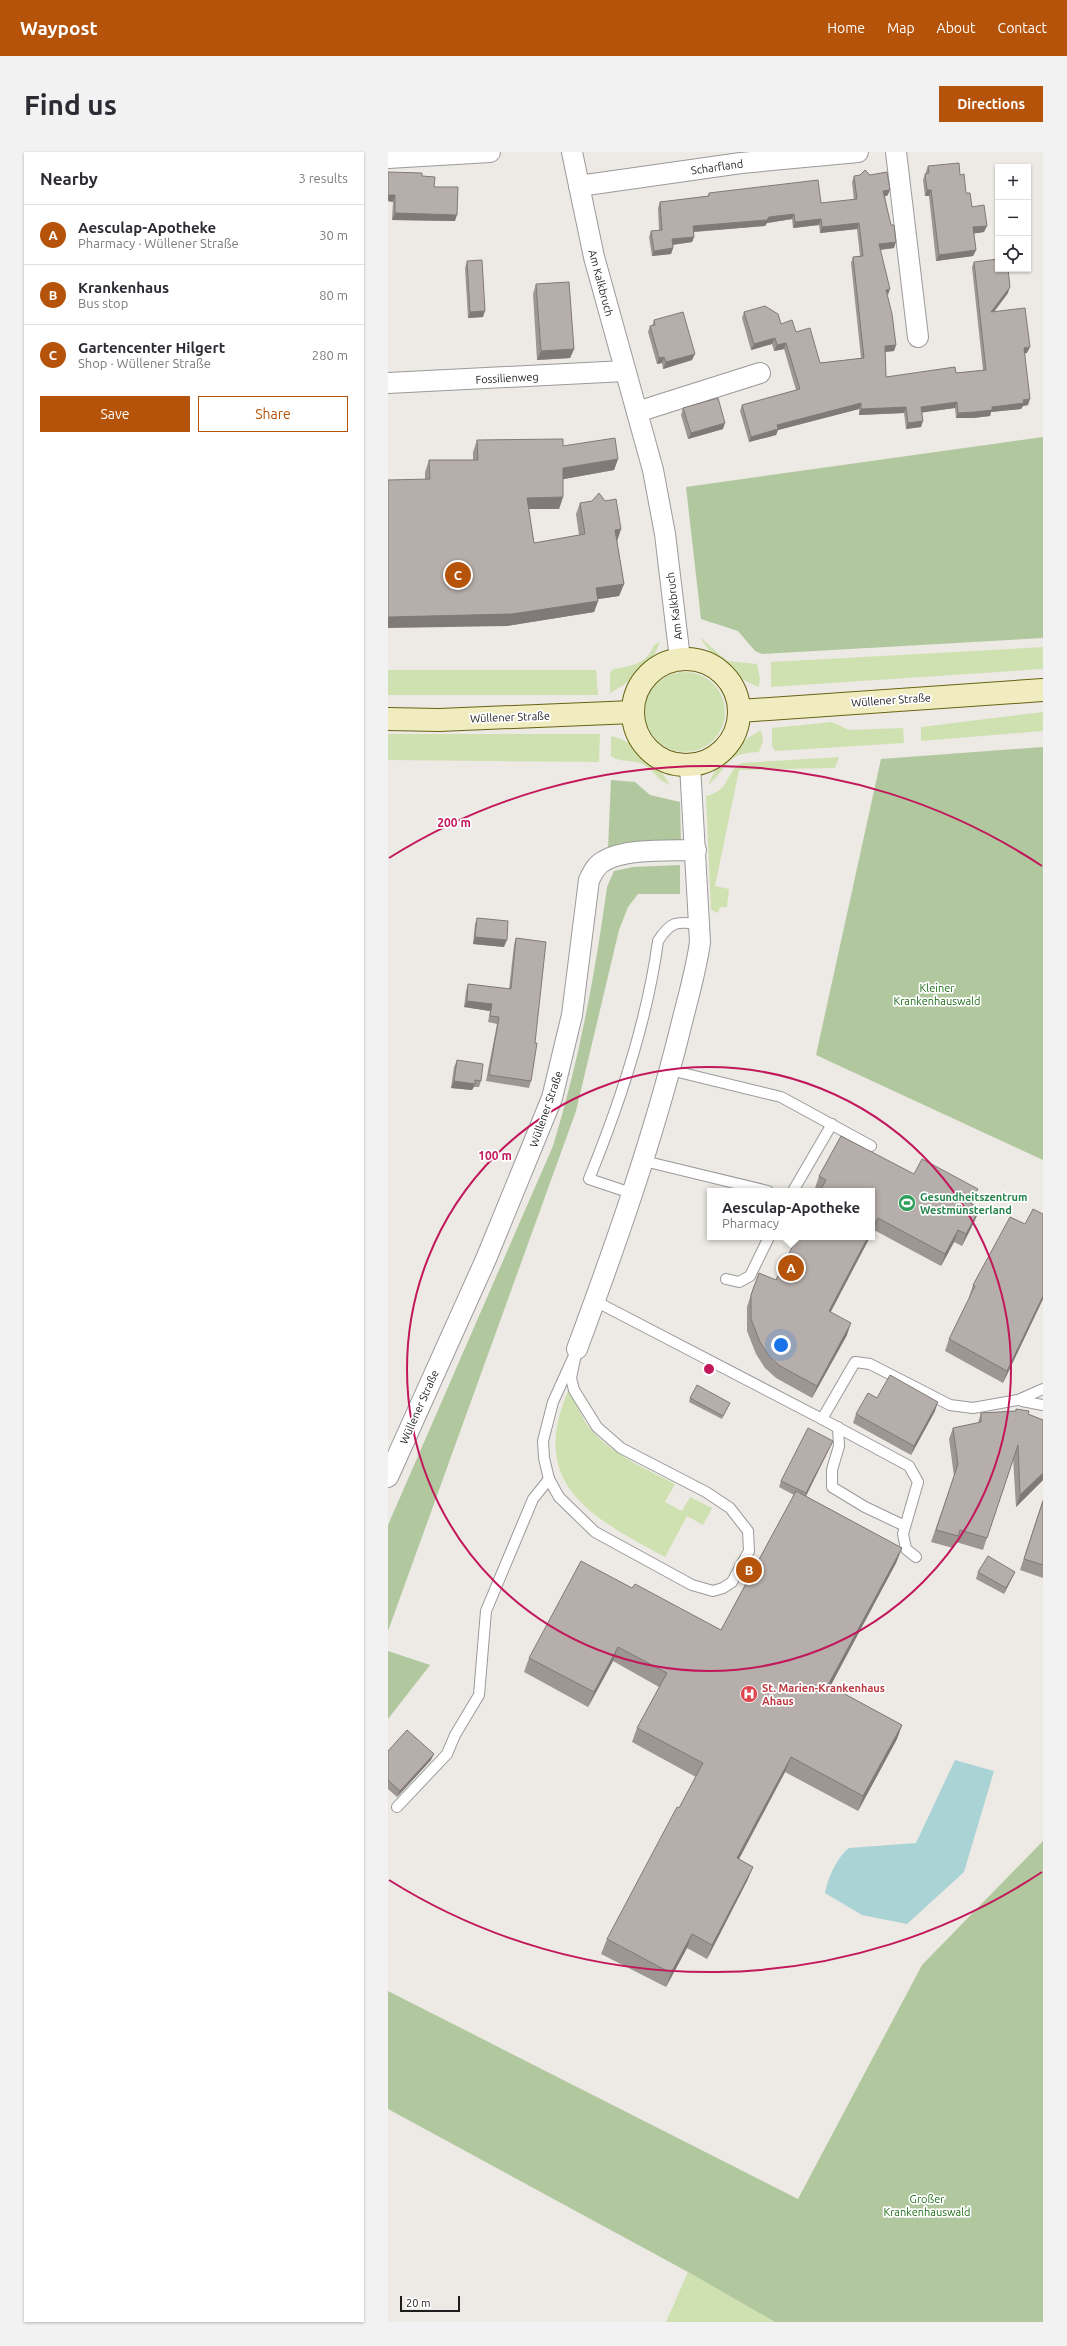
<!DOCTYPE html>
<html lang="en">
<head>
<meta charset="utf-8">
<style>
  :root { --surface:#fff; --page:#f2f2f3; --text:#2b2b33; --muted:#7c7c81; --line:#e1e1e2; --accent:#b45309 }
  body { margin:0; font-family:Ubuntu,sans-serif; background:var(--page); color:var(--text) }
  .controls { position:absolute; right:12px; top:12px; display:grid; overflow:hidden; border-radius:0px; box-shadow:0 1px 3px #0004 }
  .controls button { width:36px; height:36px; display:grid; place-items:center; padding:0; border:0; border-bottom:1px solid var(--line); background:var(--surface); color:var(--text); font:20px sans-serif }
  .scale { position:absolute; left:12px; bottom:10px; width:60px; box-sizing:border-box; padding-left:4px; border:2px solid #1d1d1d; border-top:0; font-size:11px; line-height:14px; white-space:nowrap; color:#1d1d1d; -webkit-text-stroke:3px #fff; paint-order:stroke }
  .you { position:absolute; left:393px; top:1193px; width:14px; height:14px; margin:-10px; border:3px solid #fff; border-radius:50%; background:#1a73e8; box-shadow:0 0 0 6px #1a73e833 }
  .badge { display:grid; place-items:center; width:26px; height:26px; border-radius:50%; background:var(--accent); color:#fff; font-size:13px; font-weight:700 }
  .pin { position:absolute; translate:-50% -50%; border:2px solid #fff; box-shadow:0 1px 4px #0006 }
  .popup { position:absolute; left:319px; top:1036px; width:168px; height:52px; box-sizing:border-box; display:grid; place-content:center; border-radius:0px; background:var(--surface); filter:drop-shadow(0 1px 3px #0005); font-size:13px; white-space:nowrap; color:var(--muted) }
  .popup b { font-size:15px; color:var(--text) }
  .popup::after { content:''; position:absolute; left:50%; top:100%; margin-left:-8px; border:8px solid transparent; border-top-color:var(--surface) }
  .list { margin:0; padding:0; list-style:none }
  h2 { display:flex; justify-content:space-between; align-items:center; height:52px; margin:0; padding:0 16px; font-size:17px }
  h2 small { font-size:13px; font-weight:400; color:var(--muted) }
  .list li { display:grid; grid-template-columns:26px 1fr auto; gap:12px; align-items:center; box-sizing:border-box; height:60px; padding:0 16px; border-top:1px solid var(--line) }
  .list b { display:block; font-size:15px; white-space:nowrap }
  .list p { margin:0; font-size:13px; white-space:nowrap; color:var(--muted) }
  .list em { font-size:13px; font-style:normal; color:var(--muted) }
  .actions { display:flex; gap:8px; padding:12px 16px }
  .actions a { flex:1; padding:9px 0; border:1px solid var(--accent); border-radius:0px; text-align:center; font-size:14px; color:var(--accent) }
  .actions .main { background:var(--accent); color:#fff }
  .icon { flex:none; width:22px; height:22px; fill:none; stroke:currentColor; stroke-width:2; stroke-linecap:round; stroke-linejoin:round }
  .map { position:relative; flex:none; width:655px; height:2170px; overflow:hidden; border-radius:0px }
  header { display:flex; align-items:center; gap:24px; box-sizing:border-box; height:56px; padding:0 20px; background:var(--accent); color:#fff }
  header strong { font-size:19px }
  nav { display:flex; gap:22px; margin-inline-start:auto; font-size:14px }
  .intro { display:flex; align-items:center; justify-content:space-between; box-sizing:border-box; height:96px; padding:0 24px }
  h1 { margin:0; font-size:28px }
  .button { padding:10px 18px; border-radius:0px; background:var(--accent); color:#fff; font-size:14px; font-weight:700 }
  main { display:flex; gap:24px; padding:0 24px }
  aside { flex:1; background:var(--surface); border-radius:0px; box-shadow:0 1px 3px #0004 }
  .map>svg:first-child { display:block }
  .grass { fill:#d0e1b1 }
  .forest { fill:#b1c89e }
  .water { fill:#aad3d6 }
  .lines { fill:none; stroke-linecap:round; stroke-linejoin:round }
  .service-casing { stroke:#9a9a9a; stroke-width:12 }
  .minor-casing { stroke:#9a9a9a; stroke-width:22 }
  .secondary-casing { stroke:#676312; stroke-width:24 }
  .service { stroke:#fff; stroke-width:10 }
  .minor { stroke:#fff; stroke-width:20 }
  .secondary { stroke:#f1ecbf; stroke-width:22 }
  .wall { fill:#9d9693 }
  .shaded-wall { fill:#7f7a78 }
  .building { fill:#b6aeab; stroke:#7f7a78 }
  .ring { fill:none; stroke:#c2185b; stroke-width:2 }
  .labels { text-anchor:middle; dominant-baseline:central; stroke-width:3.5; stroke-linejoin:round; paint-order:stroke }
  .street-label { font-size:11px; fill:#1d1d1d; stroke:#fff }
  .park-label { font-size:11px; fill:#1f6e19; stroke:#fff }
  .leisure-label { font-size:11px; font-weight:bold; fill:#27864d; stroke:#fff; text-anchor:start }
  .health-label { font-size:11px; font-weight:bold; fill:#be3a42; stroke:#fff; text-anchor:start }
  .centre { fill:#c2185b; stroke:#fff; stroke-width:2 }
  .ring-label { font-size:12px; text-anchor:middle; font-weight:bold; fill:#c2185b; stroke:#fff; stroke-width:3.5; stroke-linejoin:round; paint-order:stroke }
</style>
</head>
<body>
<header>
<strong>Waypost</strong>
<nav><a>Home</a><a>Map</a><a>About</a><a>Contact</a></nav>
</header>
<div class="intro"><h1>Find us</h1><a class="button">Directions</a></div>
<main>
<aside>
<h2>Nearby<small>3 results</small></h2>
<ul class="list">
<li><span class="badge">A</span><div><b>Aesculap-Apotheke</b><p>Pharmacy · Wüllener Straße</p></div><em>30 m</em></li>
<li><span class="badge">B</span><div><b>Krankenhaus</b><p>Bus stop</p></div><em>80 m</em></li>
<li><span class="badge">C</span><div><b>Gartencenter Hilgert</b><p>Shop · Wüllener Straße</p></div><em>280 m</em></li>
</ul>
<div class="actions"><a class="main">Save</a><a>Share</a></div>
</aside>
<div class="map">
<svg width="655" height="2170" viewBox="0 0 655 2170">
  <rect width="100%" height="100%" fill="#ede9e5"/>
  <g class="grass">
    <path d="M312 485 339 509 369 512 372 527 371 535C350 528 322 504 312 485Z"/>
    <path d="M272 490C263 515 244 529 222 541V521L225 517C244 514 259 512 266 493Z"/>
    <polygon points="655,495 655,517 383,535 383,510"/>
    <polygon points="0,518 208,518 210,543 0,543"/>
    <circle cx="297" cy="560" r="40"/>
    <polygon points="655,560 655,579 533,589 533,575"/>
    <polygon points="444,570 461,578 515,576 516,591 387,599 384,594 384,576"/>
    <path d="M373 578 375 589 371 600C336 601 342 615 320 633 330 608 350 591 373 578Z"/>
    <polygon points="0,582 212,582 211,610 0,608"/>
    <path d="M223 584C247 589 270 612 282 633 269 628 268 621 258 614 247 606 233 612 223 604Z"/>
    <path d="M451 605 447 616 351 618 327 734 341 737 339 755H332L330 761 323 758 318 644C344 638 336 620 354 611Z"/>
    <path d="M181 1237C187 1249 191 1260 198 1271 219 1301 255 1315 287 1332L277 1350 294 1359 302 1345 324 1356 315 1373 299 1364 277 1405C205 1366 138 1333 181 1237Z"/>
    <polygon points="300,2120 387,2170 278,2170"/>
  </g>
  <g class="forest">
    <polygon points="655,285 655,486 374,502 367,499 350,479 313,467 298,335"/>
    <polygon points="655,595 655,1008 428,903 493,607"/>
    <polygon points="223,628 247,630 262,643 292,650 293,689 220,697"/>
    <path d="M292 713V742H250L240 755 231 778 188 959 0 1479V1373L165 994C191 909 207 823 219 735L226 719 245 715Z"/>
    <polygon points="0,1499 42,1513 0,1567"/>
    <polygon points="655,1689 655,2170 387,2170 300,2120 0,1957 0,1839 410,2047 534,1813"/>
  </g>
  <path class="water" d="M567 1608 606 1619 576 1720 519 1772 474 1763 437 1741C440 1726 449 1705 461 1696L528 1691Z"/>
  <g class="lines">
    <defs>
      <g id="service">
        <polyline points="282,918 393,945 483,994"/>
        <polyline points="256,1009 380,1039"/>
        <polyline points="405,1039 444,972"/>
        <path d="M246 1042 201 1027C232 951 259 871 270 789 282 770 288 769 310 772"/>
        <polyline points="338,1127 351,1130 362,1124 381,1085"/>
        <polyline points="207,1149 434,1267 467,1210 482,1212 562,1253 585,1256 630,1248 655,1237"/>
        <polygon points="189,1197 183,1226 186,1238 209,1275 233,1296 318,1340 342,1356 360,1379 361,1399 344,1430 335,1436 325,1439 304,1433 207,1380 171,1345 161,1327 156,1306 155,1289 165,1250"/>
        <polyline points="634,1249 655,1253"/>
        <polyline points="434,1267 521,1314 530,1330 515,1382 518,1397 528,1405"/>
        <polyline points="450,1275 451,1294 444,1318 444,1335 477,1355 517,1374"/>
        <polyline points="9,1655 59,1602 67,1583 91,1543 98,1459 145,1347 161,1327"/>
      </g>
      <g id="minor">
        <polyline points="184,0 206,105 265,318 277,382 292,507"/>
        <polyline points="508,0 530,185"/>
        <polyline points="0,6 102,0"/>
        <polyline points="191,34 353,11 470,0"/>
        <polyline points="0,231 237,219"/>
        <polyline points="249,260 372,221"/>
        <path d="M189 1197C228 1092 265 987 292 878 299 849 308 820 312 790L302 613"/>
        <path d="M0 1325 98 1107 164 946 184 863 201 728C205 720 208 713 216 709 238 696 282 699 308 698"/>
      </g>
      <g id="secondary">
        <circle cx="298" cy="560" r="53"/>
        <polyline points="352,559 655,538"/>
        <polyline points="0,567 51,568 245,560"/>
      </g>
    </defs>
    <use href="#service" class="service-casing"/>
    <use href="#minor" class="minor-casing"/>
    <use href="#secondary" class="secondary-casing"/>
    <use href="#service" class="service"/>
    <use href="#minor" class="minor"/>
    <use href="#secondary" class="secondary"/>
  </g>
  <g class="wall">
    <polygon points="540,14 572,23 578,41 596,80 586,81 588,98 585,104 548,109 541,44 537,44 535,28"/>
    <polygon points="0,20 34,24 46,35 67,69 4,68 5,50 0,49"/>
    <polygon points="466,24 502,38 499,44 497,44 506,96 492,98 508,193 506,199 497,200 498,225 568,221 595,218 584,115 586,110 620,141 606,160 639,201 636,201 640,253 635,254 633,257 603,260 602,264 585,266 568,266 567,256 534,260 533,275 518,277 516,261 471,263 471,257 390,278 388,283 361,290 352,259 354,253 408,238 396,197 386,199 384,192 363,198 354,166 356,160 393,172 408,180 432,211 473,206 463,111 465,105 472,104 469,77 432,81 431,73 405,76 404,67 379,71 377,74 306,80 306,85 304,90 285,93 285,96 283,102 264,104 261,85 263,79 271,78 270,56 272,50 320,44 321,41 433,51 466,48 464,30"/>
    <polygon points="79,109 95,165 80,166 77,116"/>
    <polygon points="148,132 186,197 182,206 149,208 145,142"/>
    <polygon points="266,168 304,208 275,217 274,211 269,212 260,180 262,174 264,174"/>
    <polygon points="295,256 335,277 300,287 293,263"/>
    <polygon points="89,288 175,294 230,307 226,318 175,327 175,345 171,357 141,357 146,391 191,383 188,362 192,351 233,377 229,389 236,432 231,444 210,447 210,449 206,460 119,474 37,328 37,320 41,308 85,308 85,300"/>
    <polygon points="89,766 116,795 85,792 87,772"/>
    <polygon points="128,786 143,929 141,936 98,929 109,872 100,870 102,859 76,855 78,839 80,832 121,837 126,793"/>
    <polygon points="69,908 93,929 91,935 86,935 84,938 63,936 66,915"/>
    <polygon points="526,1022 585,1049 584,1052 592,1056 587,1068 574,1094 566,1090 553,1114 486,1078 432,1039 427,1036 431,1024"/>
    <polygon points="409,1085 482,1085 442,1160 459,1183 424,1246 388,1226 377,1216 368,1202 359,1179 359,1155 366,1133 388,1128"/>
    <polygon points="585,1133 655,1147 615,1231 557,1199 561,1187 582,1145 581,1145"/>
    <polygon points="302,1246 342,1251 334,1267 301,1250"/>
    <polygon points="489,1246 547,1259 523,1303 465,1271 468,1262"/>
    <polygon points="628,1257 655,1268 655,1328 628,1355 625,1306 595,1398 568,1390 565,1396 543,1390 566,1324 561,1287 565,1276 590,1271 593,1261 627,1260"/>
    <polygon points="442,1295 418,1344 514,1396 508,1411 442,1534 514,1573 509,1587 470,1659 397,1620 351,1707 365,1715 359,1729 319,1807 299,1796 278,1835 213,1802 219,1787 308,1625 244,1590 249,1576 271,1535 225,1509 200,1555 136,1520 141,1506 244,1436 333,1478 406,1343 391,1335 393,1329"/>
    <polygon points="655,1347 655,1426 632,1418"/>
    <polygon points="590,1420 627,1420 616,1442 588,1427"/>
    <polygon points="0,1599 43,1608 9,1645 0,1637"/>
  </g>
  <g class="shaded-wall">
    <polygon points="502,38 499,44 493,44 495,39"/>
    <polygon points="539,38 543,38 541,44 537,44"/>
    <polygon points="0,43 7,43 5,50 0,49"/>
    <polygon points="7,61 69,63 67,69 4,68"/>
    <polygon points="406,62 404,67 379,71 377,74 303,80 305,74"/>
    <polygon points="433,67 431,73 405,76 407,70"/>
    <polygon points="471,71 469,77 432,81 434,75"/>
    <polygon points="599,74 596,80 583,82 585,75"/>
    <polygon points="306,85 304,90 282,93 284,87"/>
    <polygon points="508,90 506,96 489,98 491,92"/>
    <polygon points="285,96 283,102 264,104 266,99"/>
    <polygon points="588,98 585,104 548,109 551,103"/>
    <polygon points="622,135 620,141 601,166 603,160"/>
    <polygon points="502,137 500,143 498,138"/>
    <polygon points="97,159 95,165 80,166 82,160"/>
    <polygon points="387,186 384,192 363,198 366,192"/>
    <polygon points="398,191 396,197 386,199 389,193"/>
    <polygon points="508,193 506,199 495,200 497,194"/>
    <polygon points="642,195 639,201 634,202 636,196"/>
    <polygon points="186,197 182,206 149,208 153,199"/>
    <polygon points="307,202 304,208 275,217 278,210"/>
    <polygon points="276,205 274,211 269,212 271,206"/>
    <polygon points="642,247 640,253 635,254 633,257 603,260 602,264 585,266 568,266 570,261"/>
    <polygon points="569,250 567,256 531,261 533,255"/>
    <polygon points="473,251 471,257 390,278 388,283 361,290 363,285 389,273"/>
    <polygon points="518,255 516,261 471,263 473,257"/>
    <polygon points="535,269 533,275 518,277 520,271"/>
    <polygon points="337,271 335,277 300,287 303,281"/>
    <polygon points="230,307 226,318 171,328 175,316"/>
    <polygon points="175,345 171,357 135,357 139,346"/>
    <polygon points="233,377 229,389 227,378"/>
    <polygon points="236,432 231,444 204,448 208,436"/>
    <polygon points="210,449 206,460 119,474 0,476 0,465"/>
    <polygon points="87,785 119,788 116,795 85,792"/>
    <polygon points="79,849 104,852 102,859 76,855"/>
    <polygon points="66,929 87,932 84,938 63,936"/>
    <polygon points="590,1037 585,1049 578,1063 582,1051"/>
    <polygon points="592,1056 587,1068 574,1094 578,1082"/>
    <polygon points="490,1066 486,1078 484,1082 484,1078"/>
    <polygon points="570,1078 566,1090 553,1114 557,1102"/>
    <polygon points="480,1085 482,1085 437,1171 441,1159"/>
    <polygon points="655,1144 655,1147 615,1231 619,1219"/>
    <polygon points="463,1171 459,1183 424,1246 429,1234"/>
    <polygon points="550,1250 547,1259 523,1303 526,1294"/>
    <polygon points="445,1289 442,1295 416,1348 418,1341"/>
    <polygon points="655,1321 655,1328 628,1355 632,1343"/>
    <polygon points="514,1396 508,1411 435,1548 440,1533"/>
    <polygon points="627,1420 616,1442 618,1436"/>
    <polygon points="230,1495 225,1509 200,1555 206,1540"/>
    <polygon points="514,1573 509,1587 470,1659 475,1644"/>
    <polygon points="46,1602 43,1608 9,1645 12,1639"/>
    <polygon points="403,1605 397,1620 344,1720 349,1706"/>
    <polygon points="365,1715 359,1729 319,1807 324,1793"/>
    <polygon points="304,1782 299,1796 278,1835 283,1821"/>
  </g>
  <g class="building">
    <polygon points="571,11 572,23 576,22 578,41 582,41 584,55 596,53 599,74 585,75 588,98 551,103 543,38 539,38 537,22 541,21 540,14"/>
    <polygon points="477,18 482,23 499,20 502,38 495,39 503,73 506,73 508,90 491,92 502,137 498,138 504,162 508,193 497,194 498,225 567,215 568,221 598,218 586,110 610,107 610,117 620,117 622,135 603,160 637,156 642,195 636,196 642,247 635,248 636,251 604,255 604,258 587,260 570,261 569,250 533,255 535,269 520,271 518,255 473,257 473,251 389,273 390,277 363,285 354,253 412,237 398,191 389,193 387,186 366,192 356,160 377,154 390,162 393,172 404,168 408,180 422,176 432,211 476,206 465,105 475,104 471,71 434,75 433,67 407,70 406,62 381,65 379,68 305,74 306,85 284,87 285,96 266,99 263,79 274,78 272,50 321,44 321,41 430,28 433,51 469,47 466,24 472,23"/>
    <polygon points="0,20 34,21 34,24 47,25 46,35 70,35 69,63 7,61 7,43 0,43"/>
    <polygon points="94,108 97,159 82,160 79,109"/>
    <polygon points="181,130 186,197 153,199 148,132"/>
    <polygon points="295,160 307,202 278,210 276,205 271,206 262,174 267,173 266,168"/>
    <polygon points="330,246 337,271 303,281 295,256"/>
    <polygon points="227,286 230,307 175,316 175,345 139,346 146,391 197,382 192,351 204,349 211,341 217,349 228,347 233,377 227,378 236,432 208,436 210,449 124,462 0,465 0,328 42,327 41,308 90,308 89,288 175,287 175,294"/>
    <polygon points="89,766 120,769 119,788 87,785"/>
    <polygon points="128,786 158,790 147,891 149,891 143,929 101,923 111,865 102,864 104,852 79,849 80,832 123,837"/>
    <polygon points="69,908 95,912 93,929 87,928 87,932 66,929"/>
    <polygon points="453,984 526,1022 534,1007 590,1037 582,1051 592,1056 578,1082 570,1078 557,1102 490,1066 484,1078 484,1039 432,1039 438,1028 431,1024"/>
    <polygon points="645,1057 655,1062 655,1144 619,1219 561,1187 587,1134 585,1133 622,1065 637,1072"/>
    <polygon points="409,1085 480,1085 441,1159 463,1171 429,1234 392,1214 381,1204 372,1190 363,1167 363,1143 371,1121 388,1128"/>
    <polygon points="502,1223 550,1250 526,1294 468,1262 480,1241 489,1246"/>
    <polygon points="309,1233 342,1251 335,1264 302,1246"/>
    <polygon points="628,1257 641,1259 640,1262 655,1268 655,1321 632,1343 630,1293 599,1386 572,1378 570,1384 548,1378 570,1312 565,1276 593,1270 593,1261 628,1259"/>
    <polygon points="420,1276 445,1289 418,1341 393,1329"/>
    <polygon points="408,1339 514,1396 440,1533 514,1573 475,1644 403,1605 349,1706 365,1715 324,1793 304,1782 283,1821 219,1787 289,1655 291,1656 315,1611 249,1576 279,1521 230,1495 206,1540 141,1506 193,1409 244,1436 247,1432 333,1478"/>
    <polygon points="655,1349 655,1413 636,1407"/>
    <polygon points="600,1404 627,1420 618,1436 590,1420"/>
    <polygon points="19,1578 46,1602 12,1639 0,1628 0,1599"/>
  </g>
  <g class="ring">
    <circle cx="321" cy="1217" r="302"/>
    <path d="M654 1720A603 603 0 0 1 1 1728M1 706A603 603 0 0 1 654 714"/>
  </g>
  <defs>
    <symbol id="stadium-disc" viewBox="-11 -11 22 22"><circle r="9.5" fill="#2e9e5b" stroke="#fff"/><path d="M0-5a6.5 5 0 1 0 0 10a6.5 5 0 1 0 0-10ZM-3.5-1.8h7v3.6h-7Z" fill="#fff"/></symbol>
    <symbol id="hospital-disc" viewBox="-11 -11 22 22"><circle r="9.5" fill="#e0444e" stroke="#fff"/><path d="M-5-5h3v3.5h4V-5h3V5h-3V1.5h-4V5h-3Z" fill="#fff"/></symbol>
  </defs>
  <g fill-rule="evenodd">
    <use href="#stadium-disc" x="509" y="1041" width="20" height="20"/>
    <use href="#hospital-disc" x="351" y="1532" width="20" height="20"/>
  </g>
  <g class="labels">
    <g class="street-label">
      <text transform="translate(329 15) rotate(-8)">Scharfland</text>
      <text transform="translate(213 131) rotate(75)">Am Kalkbruch</text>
      <text transform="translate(119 226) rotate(-3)">Fossilienweg</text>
      <text transform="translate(286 454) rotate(-97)">Am Kalkbruch</text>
      <text transform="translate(503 548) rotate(-4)">Wüllener Straße</text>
      <text transform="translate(122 565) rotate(-2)">Wüllener Straße</text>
      <text transform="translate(158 957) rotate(-71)">Wüllener Straße</text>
      <text transform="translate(31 1255) rotate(-66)">Wüllener Straße</text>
    </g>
    <g class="park-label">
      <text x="549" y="836">Kleiner<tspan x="549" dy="13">Krankenhauswald</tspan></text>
      <text x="539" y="2047">Großer<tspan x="539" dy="13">Krankenhauswald</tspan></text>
    </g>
    <g class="leisure-label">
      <text x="532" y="1045">Gesundheitszentrum<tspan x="532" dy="13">Westmünsterland</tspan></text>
    </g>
    <g class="health-label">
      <text x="374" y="1536">St. Marien-Krankenhaus<tspan x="374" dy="13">Ahaus</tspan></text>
    </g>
  </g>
  <circle cx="321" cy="1217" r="6" class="centre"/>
  <g class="ring-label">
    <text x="66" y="675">200 m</text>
    <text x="107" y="1008">100 m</text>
  </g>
</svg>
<div class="controls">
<button>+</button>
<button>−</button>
<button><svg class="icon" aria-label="locate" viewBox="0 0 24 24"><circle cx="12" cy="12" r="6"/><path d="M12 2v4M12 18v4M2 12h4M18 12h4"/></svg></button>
</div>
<div class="scale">20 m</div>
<div class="you"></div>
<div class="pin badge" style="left:403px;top:1116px">A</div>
<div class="popup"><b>Aesculap-Apotheke</b>Pharmacy</div>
<div class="pin badge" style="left:361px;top:1418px">B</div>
<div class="pin badge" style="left:70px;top:423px">C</div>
</div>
</main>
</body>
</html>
